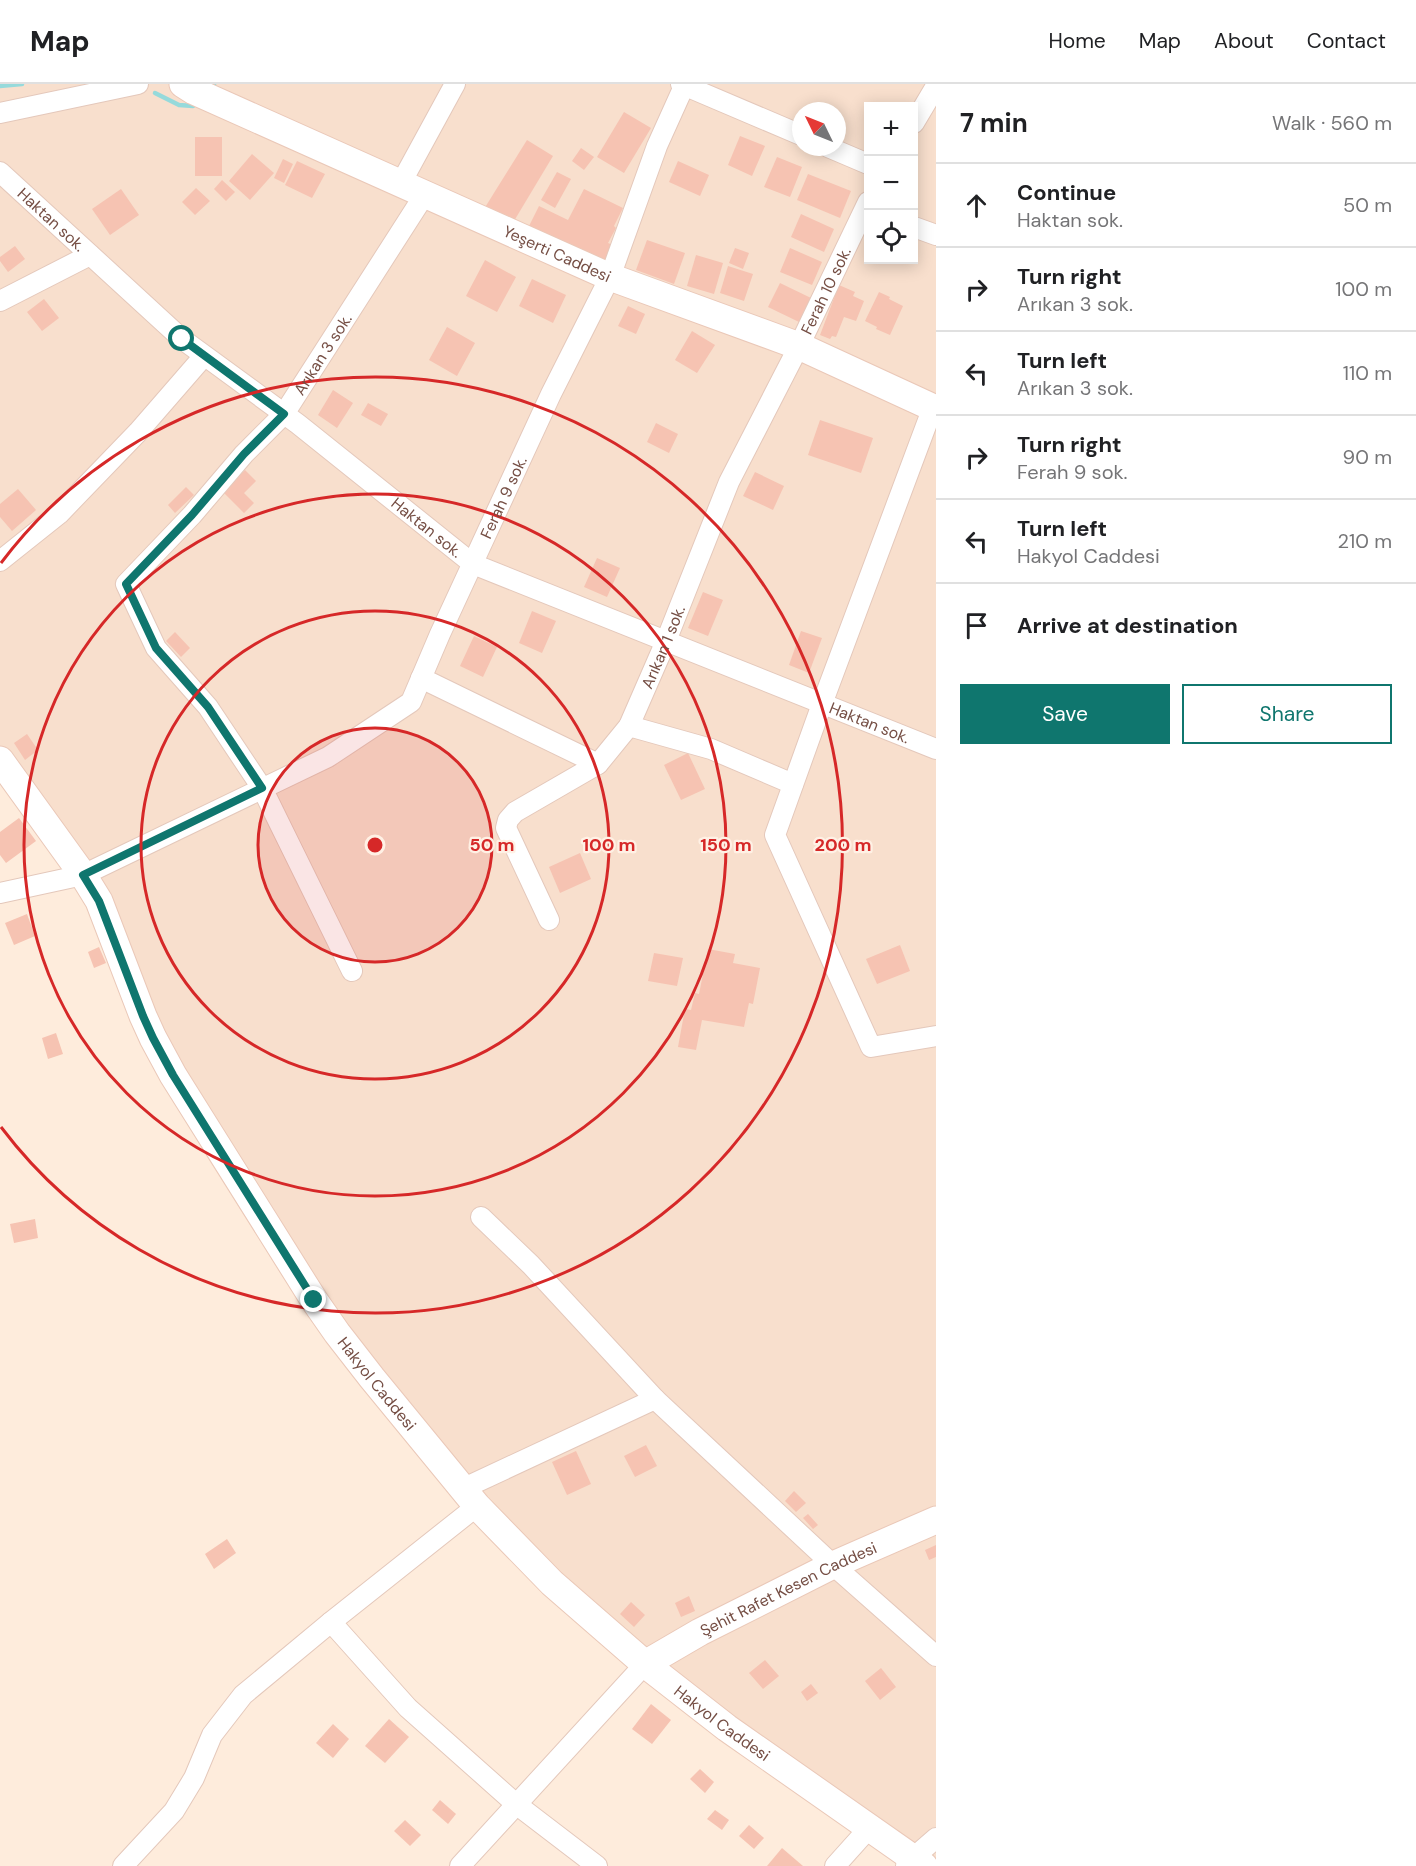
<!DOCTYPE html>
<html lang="en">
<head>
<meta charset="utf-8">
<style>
  :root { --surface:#fff; --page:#f2f2f2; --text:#202124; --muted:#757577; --line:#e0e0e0; --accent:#0f766e }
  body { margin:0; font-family:"DM Sans",sans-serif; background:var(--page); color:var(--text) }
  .controls { position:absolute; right:18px; top:18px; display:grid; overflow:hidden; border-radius:0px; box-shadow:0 3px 15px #0003 }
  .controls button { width:54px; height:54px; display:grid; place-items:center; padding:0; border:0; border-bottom:2px solid var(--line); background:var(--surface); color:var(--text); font:30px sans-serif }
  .compass { position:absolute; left:792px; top:18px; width:54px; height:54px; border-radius:50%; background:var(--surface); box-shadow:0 3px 15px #0003; rotate:313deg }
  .stop { position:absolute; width:18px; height:18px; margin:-14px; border:4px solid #0f766e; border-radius:50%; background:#fff }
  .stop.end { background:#0f766e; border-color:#fff; box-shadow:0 2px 6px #0008 }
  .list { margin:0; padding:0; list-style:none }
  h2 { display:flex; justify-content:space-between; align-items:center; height:78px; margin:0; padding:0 24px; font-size:26px }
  h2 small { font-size:20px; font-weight:400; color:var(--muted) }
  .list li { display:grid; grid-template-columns:39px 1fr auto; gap:18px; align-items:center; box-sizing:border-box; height:84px; padding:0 24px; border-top:2px solid var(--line) }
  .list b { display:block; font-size:22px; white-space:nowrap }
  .list p { margin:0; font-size:20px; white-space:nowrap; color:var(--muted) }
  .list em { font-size:20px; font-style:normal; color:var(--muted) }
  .actions { display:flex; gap:12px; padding:18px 24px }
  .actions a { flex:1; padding:14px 0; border:2px solid var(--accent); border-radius:0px; text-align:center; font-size:21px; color:var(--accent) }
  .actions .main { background:var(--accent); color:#fff }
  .icon { flex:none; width:33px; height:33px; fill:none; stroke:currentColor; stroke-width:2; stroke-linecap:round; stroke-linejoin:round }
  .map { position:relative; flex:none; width:936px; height:1782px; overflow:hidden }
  header { display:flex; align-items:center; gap:36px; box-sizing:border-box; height:84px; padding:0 30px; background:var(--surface); border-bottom:2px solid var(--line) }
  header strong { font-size:28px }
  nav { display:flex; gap:33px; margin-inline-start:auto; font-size:21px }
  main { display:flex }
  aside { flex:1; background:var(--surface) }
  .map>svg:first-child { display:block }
  .residential { fill:#f8dfcd; fill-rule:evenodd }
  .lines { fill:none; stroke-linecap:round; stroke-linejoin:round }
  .stream { stroke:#96dadb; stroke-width:4.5 }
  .building { fill:#f6c3b2 }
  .street-casing { stroke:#e4c8bb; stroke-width:22 }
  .secondary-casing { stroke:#eac8b8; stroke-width:29 }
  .street { stroke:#fff; stroke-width:20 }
  .secondary { stroke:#fff; stroke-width:27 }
  .route { stroke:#0f766e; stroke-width:8 }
  .ring { fill:none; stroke:#d62828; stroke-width:3 }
  .labels { text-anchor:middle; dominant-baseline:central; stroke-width:4.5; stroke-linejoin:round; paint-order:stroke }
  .street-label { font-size:16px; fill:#754e44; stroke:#fff1e5 }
  .centre { fill:#d62828; stroke:#fff1e5; stroke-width:3 }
  .ring-label { font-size:18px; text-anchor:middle; font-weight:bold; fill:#d62828; stroke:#fff1e5; stroke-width:4.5; stroke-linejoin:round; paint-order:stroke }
</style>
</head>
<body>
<header>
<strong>Map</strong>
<nav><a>Home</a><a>Map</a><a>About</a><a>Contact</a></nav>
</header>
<main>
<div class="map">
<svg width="936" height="1782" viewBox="0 0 936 1782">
  <rect width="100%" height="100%" fill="#feecdc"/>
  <path class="residential" d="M0 0H936V1782H901L625 1581 523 1489 355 1293 282 1192 207 1073 143 952 90 830 55 767 0 692ZM868 22H914V176H868ZM801 27H837V63H801Z"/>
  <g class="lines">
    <g class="stream">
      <polyline points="214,1 214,0"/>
      <polyline points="0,2 22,0"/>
      <polyline points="155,9 179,21 193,22"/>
    </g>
  </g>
  <g class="building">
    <polygon points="624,28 651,44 624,89 597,73"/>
    <polygon points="740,52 765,62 752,92 728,81"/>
    <rect x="195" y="53" width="27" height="39"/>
    <polygon points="527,56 553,72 511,142 484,125"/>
    <polygon points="581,64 594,73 584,86 572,77"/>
    <polygon points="252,70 274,89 250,116 229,97"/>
    <polygon points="777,73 802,83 790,113 764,103"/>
    <polygon points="283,75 293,80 284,99 274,94"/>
    <polygon points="297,77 325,90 312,114 285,101"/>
    <polygon points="678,77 709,91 700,112 669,98"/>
    <polygon points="557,88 571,95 555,124 541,116"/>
    <polygon points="808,90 851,107 840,134 797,116"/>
    <polygon points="222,96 235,108 226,117 214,105"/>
    <polygon points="196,104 210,117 195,131 182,118"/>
    <polygon points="121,105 139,131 110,151 92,125"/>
    <polygon points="584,105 623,124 614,142 616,144 608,159 613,161 601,185 525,150 539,122 568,136"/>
    <polygon points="801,130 834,145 824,168 791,153"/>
    <polygon points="647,156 685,169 674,200 636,186"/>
    <polygon points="15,162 25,175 8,188 0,177 0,173"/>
    <polygon points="735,164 749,169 743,185 729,179"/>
    <polygon points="790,164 822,178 812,201 780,188"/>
    <polygon points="696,171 723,179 714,210 687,202"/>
    <polygon points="485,176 516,193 497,228 466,212"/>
    <polygon points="728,182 753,190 744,217 720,209"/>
    <polygon points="532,195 566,211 553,239 519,222"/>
    <polygon points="780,199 811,214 799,238 768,223"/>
    <polygon points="839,201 855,208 853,212 864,217 856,237 844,233 836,253 832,252 830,255 820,251"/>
    <polygon points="879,208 890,213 889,215 903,222 890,251 876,245 877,243 865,237"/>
    <polygon points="44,215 59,234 42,247 27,228"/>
    <polygon points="628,222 645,230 636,250 618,242"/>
    <polygon points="447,243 475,259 457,292 429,276"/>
    <polygon points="692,247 715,261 697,289 675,276"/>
    <polygon points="333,306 353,319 337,344 318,331"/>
    <polygon points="368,319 388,330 381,342 361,331"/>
    <polygon points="820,336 873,354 861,389 808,371"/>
    <polygon points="656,339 678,350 669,369 647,358"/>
    <polygon points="245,386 256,397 244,409 254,419 244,429 223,408"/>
    <polygon points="755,388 784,402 773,426 743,412"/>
    <polygon points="186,403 194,411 175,429 168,421"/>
    <polygon points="18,405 36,426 12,447 0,433 0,420"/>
    <polygon points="597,474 620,484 607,513 584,503"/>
    <polygon points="703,508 723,516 708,552 688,544"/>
    <polygon points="532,527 556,537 542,569 519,559"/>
    <polygon points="801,547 822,554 809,589 789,581"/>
    <polygon points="175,548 190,564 181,573 166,557"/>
    <polygon points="474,552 497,563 483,593 460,582"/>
    <polygon points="27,650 38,666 25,676 14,659"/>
    <polygon points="688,669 705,705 681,716 664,681"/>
    <polygon points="19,734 36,757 6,779 0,771 0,748"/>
    <polygon points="580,769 591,795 560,809 549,783"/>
    <polygon points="27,830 35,852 14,861 5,839"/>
    <polygon points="900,861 910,887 877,900 866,875"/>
    <polygon points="99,863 106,879 94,884 88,868"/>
    <polygon points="708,865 735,870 733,879 760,884 753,920 749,919 744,943 702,936 696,966 678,963 685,925 691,926 695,909 699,910"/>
    <polygon points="654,869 683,874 677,902 648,897"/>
    <polygon points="56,949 63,970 48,975 42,954"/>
    <polygon points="35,1135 38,1154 14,1159 10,1140"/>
    <polygon points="646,1361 657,1382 635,1393 624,1372"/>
    <polygon points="576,1367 591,1400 567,1411 552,1378"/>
    <polygon points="794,1407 806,1419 796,1428 785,1417"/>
    <polygon points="808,1430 818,1441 813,1445 803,1434"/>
    <polygon points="227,1455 236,1469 214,1485 205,1470"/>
    <polygon points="936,1461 936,1473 929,1476 925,1466"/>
    <polygon points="689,1512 695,1527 681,1533 675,1519"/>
    <polygon points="631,1518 645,1531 634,1543 620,1530"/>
    <polygon points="765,1576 779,1592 763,1605 749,1589"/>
    <polygon points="881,1584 896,1603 880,1616 865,1597"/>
    <polygon points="811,1600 818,1609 807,1617 801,1608"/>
    <polygon points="651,1620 671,1636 652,1660 632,1645"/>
    <polygon points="389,1635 409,1653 385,1679 365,1662"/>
    <polygon points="333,1640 349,1655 333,1674 316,1659"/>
    <polygon points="700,1685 714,1698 705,1709 690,1695"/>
    <polygon points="440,1716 456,1730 448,1740 432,1726"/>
    <polygon points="715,1726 729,1736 722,1746 707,1735"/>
    <polygon points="405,1736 421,1751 410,1762 394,1747"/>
    <polygon points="749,1741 764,1754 754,1765 739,1752"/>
    <polygon points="782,1764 803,1782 767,1782"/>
  </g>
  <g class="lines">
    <defs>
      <g id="street">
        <polyline points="681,0 801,51"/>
        <polyline points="0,29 138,0"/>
        <polyline points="914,39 936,2"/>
        <polyline points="828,63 868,80"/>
        <path id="s1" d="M0 88 182 255 298 340 473 480 936 665"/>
        <polyline points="401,99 455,0"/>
        <polyline points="914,143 936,151"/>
        <polyline points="0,217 90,171"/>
        <polyline points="933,323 822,620 775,751 871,963 936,952"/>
        <polyline points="0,477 59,430 138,348 204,272"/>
        <path id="s2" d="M421 594 598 680 629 642 666 557 729 398 799 262 868 118"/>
        <polyline points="629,642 711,665 793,700"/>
        <path id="s3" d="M0 809 83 791 328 673 411 618 440 550 551 310 610 193 657 62 685 0"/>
        <polyline points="549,836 506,744 508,736 515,728 598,680"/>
        <path id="s4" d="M352 887 262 704 208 623 156 564 126 500 192 431 244 370 284 330 425 110"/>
        <polyline points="481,1133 531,1181 655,1315"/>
        <polyline points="462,1405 655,1315 833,1481 936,1572"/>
        <polyline points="331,1538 408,1624 516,1720 597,1782"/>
        <polyline points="123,1782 174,1727 194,1694 212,1651 243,1611 331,1538 477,1422"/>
        <polyline points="460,1782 645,1580"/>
        <polyline points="835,1782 870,1743"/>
        <polyline points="906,1782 913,1774 936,1754"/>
      </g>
      <g id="secondary">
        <path id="s5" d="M183 0 194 7 610 193 799 262 936 325"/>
        <path id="s6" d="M0 676 83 791 99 817 143 932 153 954 173 991 314 1216 337 1249 372 1294 477 1422 552 1499 645 1580 727 1644 924 1782"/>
        <path id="s7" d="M645 1580 700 1548 833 1481 936 1436"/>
      </g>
    </defs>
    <use href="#street" class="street-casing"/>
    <use href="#secondary" class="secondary-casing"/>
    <use href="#street" class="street"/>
    <use href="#secondary" class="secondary"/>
  </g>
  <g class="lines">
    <polyline class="route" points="182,255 284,330 244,370 192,431 126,500 156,564 208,623 262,704 83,791 99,817 143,932 153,954 173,991 314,1216"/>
  </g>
  <circle cx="375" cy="761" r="117" fill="#d62828" fill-opacity=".12"/>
  <g class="ring">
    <circle cx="375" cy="761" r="117"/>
    <circle cx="375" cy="761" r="234"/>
    <circle cx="375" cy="761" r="351"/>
    <path d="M1 479A468 468 0 1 1 1 1043"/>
  </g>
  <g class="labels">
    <g class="street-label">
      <text stroke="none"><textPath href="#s1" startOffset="70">Haktan sok.</textPath></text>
      <text stroke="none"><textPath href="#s5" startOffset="411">Yeşerti Caddesi</textPath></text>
      <text stroke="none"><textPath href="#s2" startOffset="724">Ferah 10 sok.</textPath></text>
      <text stroke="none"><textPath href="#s4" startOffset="754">Arıkan 3 sok.</textPath></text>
      <text stroke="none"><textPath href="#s3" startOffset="681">Ferah 9 sok.</textPath></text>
      <text stroke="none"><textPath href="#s1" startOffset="556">Haktan sok.</textPath></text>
      <text stroke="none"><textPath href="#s2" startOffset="332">Arıkan 1 sok.</textPath></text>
      <text stroke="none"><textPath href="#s1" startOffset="1042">Haktan sok.</textPath></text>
      <text stroke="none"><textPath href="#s6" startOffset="732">Hakyol Caddesi</textPath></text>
      <text stroke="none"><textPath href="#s7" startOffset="162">Şehit Rafet Kesen Caddesi</textPath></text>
      <text stroke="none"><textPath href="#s6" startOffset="1218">Hakyol Caddesi</textPath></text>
    </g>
  </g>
  <circle cx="375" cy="761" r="9" class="centre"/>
  <g class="ring-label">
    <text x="492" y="767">50 m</text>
    <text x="609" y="767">100 m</text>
    <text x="726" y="767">150 m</text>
    <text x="843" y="767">200 m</text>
  </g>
</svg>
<div class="controls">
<button>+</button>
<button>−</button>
<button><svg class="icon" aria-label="locate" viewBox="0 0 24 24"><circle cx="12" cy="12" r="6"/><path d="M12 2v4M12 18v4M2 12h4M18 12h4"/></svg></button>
</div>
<svg class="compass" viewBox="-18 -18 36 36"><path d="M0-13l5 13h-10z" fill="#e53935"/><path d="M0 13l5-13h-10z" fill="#757577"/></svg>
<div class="stop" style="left:182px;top:255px"></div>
<div class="stop end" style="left:314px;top:1216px"></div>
</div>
<aside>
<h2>7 min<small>Walk · 560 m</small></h2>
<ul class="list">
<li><svg class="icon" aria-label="ahead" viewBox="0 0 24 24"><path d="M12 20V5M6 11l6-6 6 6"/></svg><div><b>Continue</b><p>Haktan sok.</p></div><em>50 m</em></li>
<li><svg class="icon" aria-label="right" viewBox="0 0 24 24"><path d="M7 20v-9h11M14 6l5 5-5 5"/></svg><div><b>Turn right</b><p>Arıkan 3 sok.</p></div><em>100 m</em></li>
<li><svg class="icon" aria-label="left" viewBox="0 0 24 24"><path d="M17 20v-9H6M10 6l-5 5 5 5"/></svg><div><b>Turn left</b><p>Arıkan 3 sok.</p></div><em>110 m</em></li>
<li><svg class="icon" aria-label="right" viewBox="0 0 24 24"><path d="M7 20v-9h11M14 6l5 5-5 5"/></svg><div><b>Turn right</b><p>Ferah 9 sok.</p></div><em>90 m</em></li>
<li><svg class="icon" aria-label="left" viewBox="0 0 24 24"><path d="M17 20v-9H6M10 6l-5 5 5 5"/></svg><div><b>Turn left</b><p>Hakyol Caddesi</p></div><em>210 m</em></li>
<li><svg class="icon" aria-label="arrive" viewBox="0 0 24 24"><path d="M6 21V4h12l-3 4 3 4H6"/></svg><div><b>Arrive at destination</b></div></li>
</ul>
<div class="actions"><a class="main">Save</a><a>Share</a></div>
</aside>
</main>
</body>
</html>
